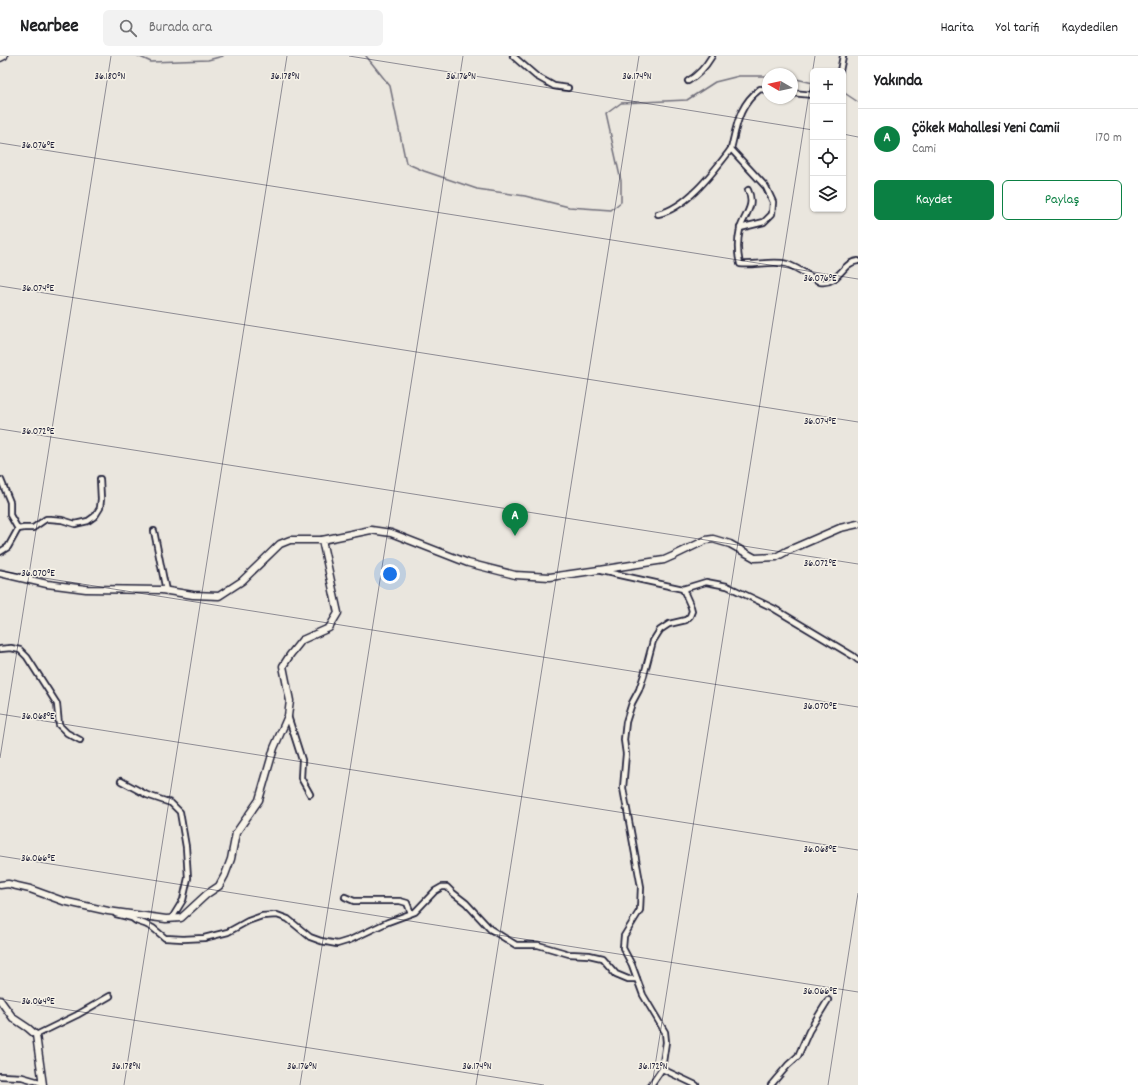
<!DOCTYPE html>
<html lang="tr">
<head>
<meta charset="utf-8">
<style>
  :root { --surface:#fff; --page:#f2f2f2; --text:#202124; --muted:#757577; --line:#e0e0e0; --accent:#0b8043 }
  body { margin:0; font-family:Dekko,sans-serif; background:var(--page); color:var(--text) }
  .controls { position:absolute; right:12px; top:12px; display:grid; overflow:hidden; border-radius:6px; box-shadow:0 1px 3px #0004 }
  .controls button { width:36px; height:36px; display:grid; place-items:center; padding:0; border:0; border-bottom:1px solid var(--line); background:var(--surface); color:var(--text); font:20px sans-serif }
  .compass { position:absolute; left:762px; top:12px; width:36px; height:36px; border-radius:50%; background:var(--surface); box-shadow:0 1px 3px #0004; rotate:279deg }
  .you { position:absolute; left:390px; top:518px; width:14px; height:14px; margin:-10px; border:3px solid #fff; border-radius:50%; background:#1a73e8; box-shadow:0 0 0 6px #1a73e833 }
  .badge { display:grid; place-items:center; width:26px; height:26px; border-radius:50%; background:var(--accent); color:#fff; font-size:13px; font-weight:700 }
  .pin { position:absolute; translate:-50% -33px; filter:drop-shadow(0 1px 2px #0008) }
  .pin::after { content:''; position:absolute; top:21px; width:14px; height:12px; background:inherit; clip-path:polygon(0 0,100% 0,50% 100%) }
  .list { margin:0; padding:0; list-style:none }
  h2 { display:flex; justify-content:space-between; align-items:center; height:52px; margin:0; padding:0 16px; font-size:17px }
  h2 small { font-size:13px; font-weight:400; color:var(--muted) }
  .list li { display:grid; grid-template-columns:26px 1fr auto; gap:12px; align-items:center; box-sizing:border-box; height:60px; padding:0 16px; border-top:1px solid var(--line) }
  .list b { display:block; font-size:15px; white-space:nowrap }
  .list p { margin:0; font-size:13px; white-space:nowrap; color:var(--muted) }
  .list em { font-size:13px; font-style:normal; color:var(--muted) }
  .actions { display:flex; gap:8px; padding:12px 16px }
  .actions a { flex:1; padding:9px 0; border:1px solid var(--accent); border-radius:6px; text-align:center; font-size:14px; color:var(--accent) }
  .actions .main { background:var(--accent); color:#fff }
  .icon { flex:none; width:22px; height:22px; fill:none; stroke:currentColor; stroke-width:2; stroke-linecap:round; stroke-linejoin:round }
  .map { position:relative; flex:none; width:858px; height:1029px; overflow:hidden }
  header { display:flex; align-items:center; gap:24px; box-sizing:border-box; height:56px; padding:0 20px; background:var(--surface); border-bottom:1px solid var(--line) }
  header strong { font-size:19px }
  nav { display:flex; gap:22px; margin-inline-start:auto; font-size:14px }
  .search { width:280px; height:36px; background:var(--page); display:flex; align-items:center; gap:10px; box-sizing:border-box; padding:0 14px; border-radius:6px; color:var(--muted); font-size:15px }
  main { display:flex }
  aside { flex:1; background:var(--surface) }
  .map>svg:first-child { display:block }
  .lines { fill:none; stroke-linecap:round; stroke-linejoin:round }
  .stream { stroke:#716f7b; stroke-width:1.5 }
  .street-casing { stroke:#22223b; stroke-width:8 }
  .secondary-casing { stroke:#22223b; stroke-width:9 }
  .street { stroke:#f7f3e8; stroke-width:4.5 }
  .secondary { stroke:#f7f3e8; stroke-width:6 }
  .ticks { fill:none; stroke:#22223b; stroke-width:1; stroke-opacity:0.45 }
  .ticks-label { font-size:10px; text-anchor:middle; fill:#22223b; stroke:#f7f3e8; stroke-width:3; stroke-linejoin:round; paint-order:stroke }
</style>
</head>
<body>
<header>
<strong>Nearbee</strong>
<div class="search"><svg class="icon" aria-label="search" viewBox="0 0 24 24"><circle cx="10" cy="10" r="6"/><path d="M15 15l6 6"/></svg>Burada ara</div>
<nav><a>Harita</a><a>Yol tarifi</a><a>Kaydedilen</a></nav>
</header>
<main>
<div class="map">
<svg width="858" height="1029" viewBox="0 0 858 1029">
  <rect width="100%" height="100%" fill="#eae6de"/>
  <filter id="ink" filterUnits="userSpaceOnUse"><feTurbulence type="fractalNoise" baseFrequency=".025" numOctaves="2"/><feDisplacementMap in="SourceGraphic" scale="8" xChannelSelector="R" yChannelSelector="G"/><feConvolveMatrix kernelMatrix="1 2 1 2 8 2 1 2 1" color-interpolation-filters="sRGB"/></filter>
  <g filter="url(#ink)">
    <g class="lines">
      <g class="stream">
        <polyline points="138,0 151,6 208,4 223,0"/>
        <polyline points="366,0 390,30 406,107 424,115 477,133 525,140 569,151 611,154 621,146 621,125 606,58 621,47 687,44 715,26 739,20 768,20"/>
        <polyline points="792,22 813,27"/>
        <polyline points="843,36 858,46"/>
      </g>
      <defs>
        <g id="street">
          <polyline points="513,0 536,20 554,30 568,32"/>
          <polyline points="840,15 843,0"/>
          <path d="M688 25C699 19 706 10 712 0"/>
          <polyline points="792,37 813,39"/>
          <path d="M748 134C756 150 744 159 740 173 737 186 737 196 740 208 755 210 772 204 787 208 796 211 811 221 820 226 839 229 842 206 858 205"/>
          <path d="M658 158C687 152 714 115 731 93"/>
          <path d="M740 172 764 166 772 158 773 146 766 131 731 93C737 68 739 49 760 33L768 34"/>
          <polyline points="0,424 1,424 10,446 10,459 18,473 8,491 0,496"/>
          <polyline points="18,473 24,472 33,472 46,463 50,463 62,464 75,468 88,465 95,460 100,452 101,443 100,423"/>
          <polyline points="154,475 166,535"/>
          <polyline points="601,515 683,533 706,526 727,530 773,552 853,600 858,604"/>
          <polyline points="0,593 11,592 20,594 27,601 57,648 59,669 67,677 80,684"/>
          <polyline points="288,660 302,704 301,722 310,738"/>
          <polyline points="121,725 147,739 171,747 180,756 186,791 188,822 183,844 172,862"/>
          <polyline points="345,841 354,845 400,845 407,847 411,857"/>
          <polyline points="116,858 132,862 136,865 145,868 153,872 165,882 183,883 204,882 228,876 248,865 262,860 277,859 288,863 310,881 321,885 337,888 350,884 388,866 415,856 435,835 442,831 447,831 453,837 466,847 490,873 516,889 538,889 569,898 589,899 602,902 616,918 628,923 637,923"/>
          <polyline points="36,979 77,959 110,940"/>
          <polyline points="662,1013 696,1029"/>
          <polyline points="0,1020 22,1021 43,1027"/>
          <polyline points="651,1029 662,1013 666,986 665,976 643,939 632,909 623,892 624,880 640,854 641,831 623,732 626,698 624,684 626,666 632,647 639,634 644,619 653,585 660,574 669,568 686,564 690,560 692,555 691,551 683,533"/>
          <polyline points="771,1029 788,1009 798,1000 809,975 828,944"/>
        </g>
        <g id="secondary">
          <polyline points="0,2 4,0"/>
          <polyline points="0,517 47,528 86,533 162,534 193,539 219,540 242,525 280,488 290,484 322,484 371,474 391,477 468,507 515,519 550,521 599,514 664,504 673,500 706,484 713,483 730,488 755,502 776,501 787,495 840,472 858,468"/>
          <polyline points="0,829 8,828 30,833 63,845 108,855 166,863 181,862 207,838 219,830 225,819 231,803 236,777 259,744 274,692 288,660 290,645 283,610 290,599 302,584 329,572 338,557 322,484"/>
          <polyline points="0,944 13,962 28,972 36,979 43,1029"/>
        </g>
      </defs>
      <use href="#street" class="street-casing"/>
      <use href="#secondary" class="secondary-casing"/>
      <use href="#street" class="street"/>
      <use href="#secondary" class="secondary"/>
    </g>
  </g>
  <path class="ticks" d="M349 0 813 74M843 78 858 81M0 87 858 223M0 230 858 366M0 373 858 508M0 515 858 651M0 658 858 794M0 702 111 0M0 800 858 936M0 943 544 1029M124 1029 287 0M300 1029 463 0M476 1029 639 0M652 1029 815 0M828 1029 858 837"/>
  <g class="ticks-label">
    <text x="110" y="23">36.180°N</text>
    <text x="285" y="23">36.178°N</text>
    <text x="461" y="23">36.176°N</text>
    <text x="637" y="23">36.174°N</text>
    <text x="38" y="92">36.076°E</text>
    <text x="820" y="225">36.076°E</text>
    <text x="38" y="235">36.074°E</text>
    <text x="820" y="368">36.074°E</text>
    <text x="38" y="378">36.072°E</text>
    <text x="820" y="510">36.072°E</text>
    <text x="38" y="520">36.070°E</text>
    <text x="820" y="653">36.070°E</text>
    <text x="38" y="663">36.068°E</text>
    <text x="820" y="796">36.068°E</text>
    <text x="38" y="805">36.066°E</text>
    <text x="820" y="938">36.066°E</text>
    <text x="38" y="948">36.064°E</text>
    <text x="126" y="1013">36.178°N</text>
    <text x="302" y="1013">36.176°N</text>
    <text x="477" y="1013">36.174°N</text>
    <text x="653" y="1013">36.172°N</text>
  </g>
</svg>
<div class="controls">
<button>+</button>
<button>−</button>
<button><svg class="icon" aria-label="locate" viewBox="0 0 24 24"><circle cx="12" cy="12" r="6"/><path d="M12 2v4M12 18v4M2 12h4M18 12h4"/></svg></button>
<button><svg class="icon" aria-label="layers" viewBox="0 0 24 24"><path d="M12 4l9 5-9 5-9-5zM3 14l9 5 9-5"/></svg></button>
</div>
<svg class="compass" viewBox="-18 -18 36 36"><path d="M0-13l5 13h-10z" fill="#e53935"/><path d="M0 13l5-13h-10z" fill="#757577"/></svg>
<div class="you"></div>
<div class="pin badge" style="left:515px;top:480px">A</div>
</div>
<aside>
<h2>Yakında<small></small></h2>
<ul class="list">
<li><span class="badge">A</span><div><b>Çökek Mahallesi Yeni Camii</b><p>Cami</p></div><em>170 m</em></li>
</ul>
<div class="actions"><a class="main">Kaydet</a><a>Paylaş</a></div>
</aside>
</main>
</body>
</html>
